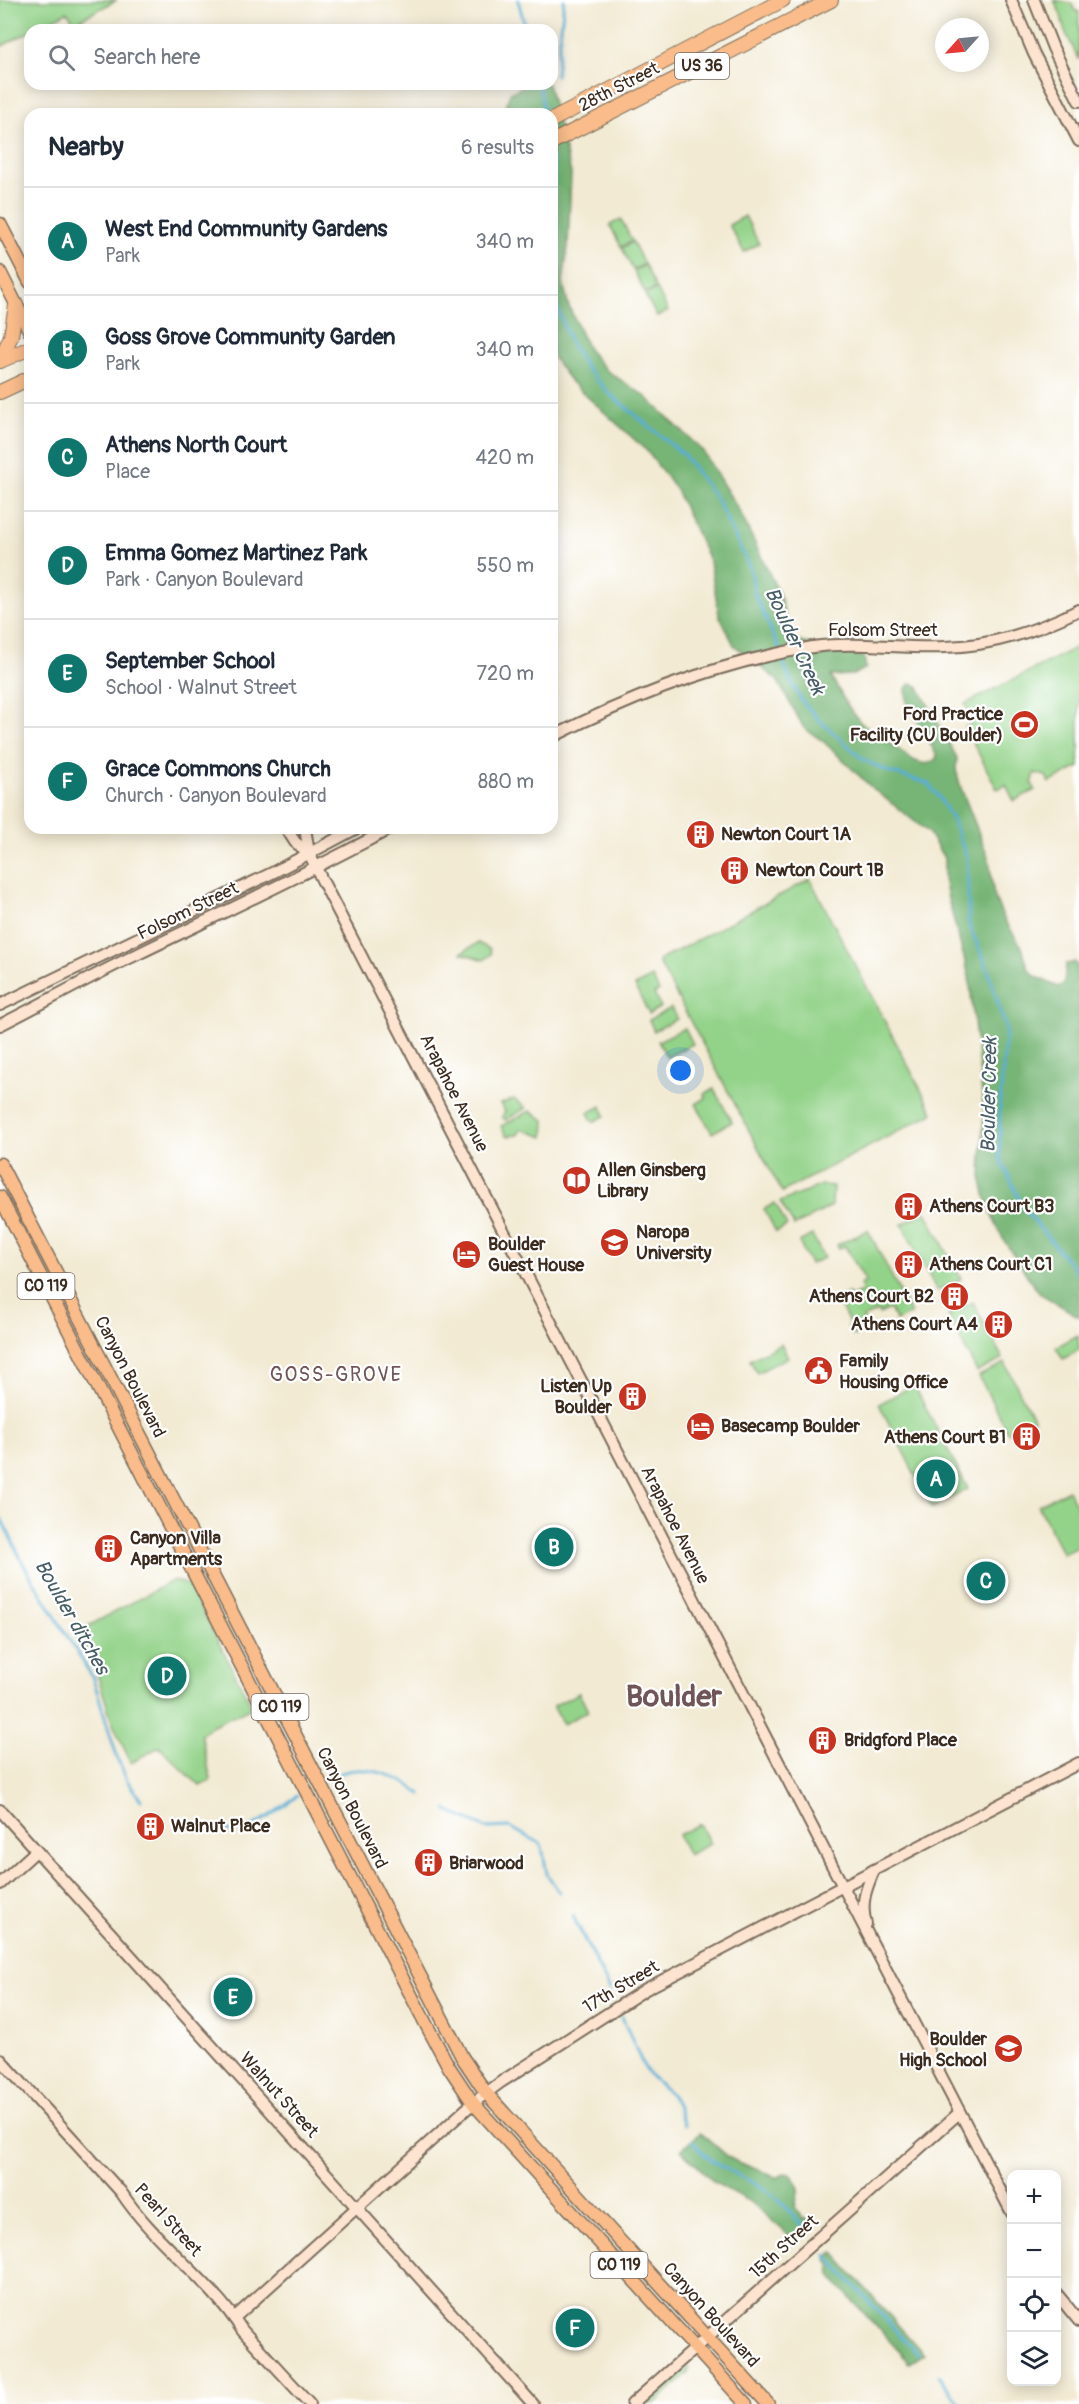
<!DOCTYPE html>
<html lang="en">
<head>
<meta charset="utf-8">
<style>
  :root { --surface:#fff; --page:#f2f2f3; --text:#1f2937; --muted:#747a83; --line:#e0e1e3; --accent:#0f766e }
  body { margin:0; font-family:Pangolin,sans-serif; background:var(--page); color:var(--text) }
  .controls { position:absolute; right:18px; bottom:18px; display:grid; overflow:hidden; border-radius:12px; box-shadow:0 3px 15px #0003 }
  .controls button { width:54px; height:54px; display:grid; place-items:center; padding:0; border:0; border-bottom:2px solid var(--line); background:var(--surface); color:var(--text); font:30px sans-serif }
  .compass { position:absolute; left:935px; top:18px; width:54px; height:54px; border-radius:50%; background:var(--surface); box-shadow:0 3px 15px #0003; rotate:243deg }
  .you { position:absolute; left:681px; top:1071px; width:21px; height:21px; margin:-15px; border:4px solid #fff; border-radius:50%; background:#1a73e8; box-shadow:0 0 0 9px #1a73e833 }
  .badge { display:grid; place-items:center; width:39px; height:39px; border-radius:50%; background:var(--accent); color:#fff; font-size:20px; font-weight:700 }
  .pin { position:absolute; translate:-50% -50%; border:3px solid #fff; box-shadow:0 2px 6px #0006 }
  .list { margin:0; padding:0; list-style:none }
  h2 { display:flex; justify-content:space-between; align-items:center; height:78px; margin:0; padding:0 24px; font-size:26px }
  h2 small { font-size:20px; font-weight:400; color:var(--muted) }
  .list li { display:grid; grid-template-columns:39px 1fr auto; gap:18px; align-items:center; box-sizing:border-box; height:108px; padding:0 24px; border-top:2px solid var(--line) }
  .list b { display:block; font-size:22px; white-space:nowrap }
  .list p { margin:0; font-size:20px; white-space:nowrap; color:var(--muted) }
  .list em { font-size:20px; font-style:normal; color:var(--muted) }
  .icon { flex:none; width:33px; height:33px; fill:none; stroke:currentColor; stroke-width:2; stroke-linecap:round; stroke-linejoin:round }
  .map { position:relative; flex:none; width:1079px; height:2404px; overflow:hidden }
  .search { position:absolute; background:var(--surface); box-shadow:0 3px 15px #0003; left:24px; top:24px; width:534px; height:66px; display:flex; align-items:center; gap:15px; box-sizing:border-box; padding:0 21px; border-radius:18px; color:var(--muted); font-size:22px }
  .panel { position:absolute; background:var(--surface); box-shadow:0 3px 15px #0003; left:24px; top:108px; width:534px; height:726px; border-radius:18px }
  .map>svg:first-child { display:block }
  .green { fill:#93d389; stroke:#677e54; stroke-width:1.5 }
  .forest { fill:#76b575; stroke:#58704a; stroke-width:1.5 }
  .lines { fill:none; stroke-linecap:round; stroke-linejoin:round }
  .stream { stroke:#59add5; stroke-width:3 }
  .secondary-casing { stroke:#7b6d5d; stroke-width:14 }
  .primary-casing { stroke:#7b6d5d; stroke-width:15 }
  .highway-casing { stroke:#7b6d5d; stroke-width:16 }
  .secondary { stroke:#fde4d0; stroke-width:10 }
  .primary { stroke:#f9bc8a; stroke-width:12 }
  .highway { stroke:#f9bc8a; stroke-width:14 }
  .labels { text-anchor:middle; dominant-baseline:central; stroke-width:4.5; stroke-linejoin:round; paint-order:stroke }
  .shield { fill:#fff; stroke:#766a62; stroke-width:1.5 }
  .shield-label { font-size:16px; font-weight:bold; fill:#3b2a1e }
  .street-label { font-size:18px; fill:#3b2a1e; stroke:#fff }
  .poi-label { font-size:18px; font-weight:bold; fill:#3b2a1e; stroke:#fff; text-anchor:start }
  .water-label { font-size:20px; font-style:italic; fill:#475e67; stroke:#fff }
  .neighbourhood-label { font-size:20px; letter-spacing:1.5px; fill:#6f5557; stroke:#fff }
  .town-label { font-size:30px; font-weight:bold; fill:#6f5557; stroke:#fff }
</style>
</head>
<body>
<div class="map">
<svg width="1079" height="2404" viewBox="0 0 1079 2404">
  <rect width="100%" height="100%" fill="#fff"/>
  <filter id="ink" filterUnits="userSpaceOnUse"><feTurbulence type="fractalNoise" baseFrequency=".0167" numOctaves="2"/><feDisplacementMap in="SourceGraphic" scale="12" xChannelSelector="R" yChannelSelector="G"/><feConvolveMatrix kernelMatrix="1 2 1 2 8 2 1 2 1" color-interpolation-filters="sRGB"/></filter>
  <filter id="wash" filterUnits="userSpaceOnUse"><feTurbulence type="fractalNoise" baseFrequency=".008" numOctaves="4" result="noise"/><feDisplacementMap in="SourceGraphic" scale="24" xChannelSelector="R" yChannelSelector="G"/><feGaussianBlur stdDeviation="1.35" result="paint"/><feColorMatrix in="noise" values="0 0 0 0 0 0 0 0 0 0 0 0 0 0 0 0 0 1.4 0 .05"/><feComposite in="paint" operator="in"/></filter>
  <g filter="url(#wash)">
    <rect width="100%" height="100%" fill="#f2ead3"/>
    <g class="green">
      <polygon points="0,0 117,0 75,22 67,12 0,47"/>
      <polygon points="1054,0 1071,3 1076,12 1079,11 1079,60 1064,29 1061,15"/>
      <polygon points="745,216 759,244 744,252 729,225"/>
      <polygon points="621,219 632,241 621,247 610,225"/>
      <polygon points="633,242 644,264 633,270 622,248"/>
      <polygon points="645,265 656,288 645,293 634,271"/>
      <polygon points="657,289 668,311 657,317 645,295"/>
      <polygon points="1079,646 1079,767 1049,783 1046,776 1035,773 1032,783 1035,790 1014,801 1006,785 997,789 965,727 974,722 965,704"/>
      <polygon points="810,879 933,1113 782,1192 658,961"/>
      <polygon points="478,943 490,949 491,954 484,960 461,953"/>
      <polygon points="652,977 659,991 654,994 661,1007 649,1014 635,986"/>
      <polygon points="671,1008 677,1019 654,1031 649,1020"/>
      <polygon points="685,1028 693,1044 667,1057 658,1041"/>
      <polygon points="714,1089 732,1122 712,1133 696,1104 706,1098 704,1094"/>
      <polygon points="514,1099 526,1108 506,1120 502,1117 505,1111 501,1104"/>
      <polygon points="601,1106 605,1116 593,1122 588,1113"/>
      <polygon points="530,1111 545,1120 544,1137 521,1129 518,1135 506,1136 501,1126"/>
      <polygon points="822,1185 833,1186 832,1206 794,1226 780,1202"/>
      <polygon points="775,1203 787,1226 776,1232 764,1209"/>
      <polygon points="926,1212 961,1279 937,1291 902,1224"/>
      <polygon points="868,1230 911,1314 896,1321 890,1309 879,1314 877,1311 863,1318 865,1322 855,1327 855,1335 853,1336 848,1326 850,1325 837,1299 848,1293 851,1297 863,1291 860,1285 866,1282 845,1246 839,1248 837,1245"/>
      <polygon points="812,1235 824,1258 810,1264 799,1242"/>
      <polygon points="973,1302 1003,1359 977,1372 948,1315"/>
      <polygon points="1078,1335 1079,1350 1063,1359 1056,1347"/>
      <polygon points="781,1344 788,1357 757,1373 750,1360"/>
      <polygon points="1005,1363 1034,1420 1008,1433 979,1376"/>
      <polygon points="914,1385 968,1489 932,1508 879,1404"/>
      <polygon points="1068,1490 1079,1510 1079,1546 1063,1554 1038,1505"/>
      <polygon points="563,1531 572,1548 544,1562 535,1545"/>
      <polygon points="174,1580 189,1585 252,1707 213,1725 201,1735 211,1780 200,1786 159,1747 131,1763 112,1722 93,1660 75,1633"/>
      <polygon points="579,1693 588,1711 563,1724 553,1706"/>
      <polygon points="700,1824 710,1844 688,1855 678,1835"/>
      <polygon points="689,2368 688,2374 654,2404 647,2404 683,2372"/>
    </g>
    <g class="forest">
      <polygon points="527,84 548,84 571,173 568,246 563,282 568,304 588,349 606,370 645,396 702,450 740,512 780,596 792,640 864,657 866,668 853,675 831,676 846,703 860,722 915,761 926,764 935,760 937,756 907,703 906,688 911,683 918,686 957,758 956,770 961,788 989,859 994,896 1005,921 1022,947 1028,968 1035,976 1058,987 1064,983 1066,964 1075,962 1079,969 1079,1317 1041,1294 1034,1286 1003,1239 988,1207 981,1177 984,1112 969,976 948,899 944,878 944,858 928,832 872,788 824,742 804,728 777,680 734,645 719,615 710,562 675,488 646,450 571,382 552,356 552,114 503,114 510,93"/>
      <path d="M700 2133C711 2140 719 2150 730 2158 744 2167 761 2168 775 2178L786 2173 792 2175 799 2188 795 2207 803 2218 814 2222 794 2240 752 2203 715 2183 681 2150Z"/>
      <polygon points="833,2252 924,2354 910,2363 839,2286 831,2276 830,2265 826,2258"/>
    </g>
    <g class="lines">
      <g class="stream">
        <polyline points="518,0 526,30"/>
        <polyline points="556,75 564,0"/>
        <polyline points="539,84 544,114"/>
        <polyline points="552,159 554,171 552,203"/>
        <polyline points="552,269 556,304 570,342 586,368 611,395 684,455 717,500 751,570 755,595 780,650"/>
        <polyline points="782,657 789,678 802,701 818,719 864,760 889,772 927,783 939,797 952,819 967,857 969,925 986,964 1006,1029 1000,1104 1000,1158 1024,1209 1079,1274"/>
        <polyline points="0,1516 25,1567 93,1678 118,1760 128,1782 141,1800"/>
        <path d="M329 1780C355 1759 398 1774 421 1794"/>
        <polyline points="447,1810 486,1828 509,1827 540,1843 542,1847 547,1874 559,1892"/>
        <path d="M178 1818C185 1820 192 1826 200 1827 211 1828 226 1832 237 1831 255 1829 282 1807 297 1796"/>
        <polyline points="573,1916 610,1990"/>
        <polyline points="622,2017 643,2065 651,2077 671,2094 678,2107 684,2125"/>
        <path d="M692 2141C707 2161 731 2172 753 2182 775 2193 790 2211 805 2229"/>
        <polyline points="826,2255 918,2354"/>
        <polyline points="939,2376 961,2404"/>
      </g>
    </g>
  </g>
  <g filter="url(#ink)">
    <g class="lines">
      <defs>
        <g id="secondary">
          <polyline points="1011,0 1034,54 1079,141"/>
          <polyline points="1034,0 1053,48 1079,101"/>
          <path d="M552 737C633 696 723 661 813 647 856 641 901 649 945 647 993 646 1036 631 1079 610"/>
          <polyline points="286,828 295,842 309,853"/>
          <polyline points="305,828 309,853 322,880 1012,2213"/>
          <polyline points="0,1005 272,873 357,828"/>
          <path d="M0 1025C46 1002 91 976 138 954 222 913 308 873 391 828"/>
          <polyline points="0,1810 533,2404"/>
          <polyline points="0,1884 36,1851"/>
          <path d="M866 1924C860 1903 866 1889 874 1870"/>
          <path d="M0 2059 121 2192C154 2243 209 2278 242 2330L310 2404"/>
          <polyline points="1056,2293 1079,2321"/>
          <polyline points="234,2318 473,2103 501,2082 646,1989 1079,1763"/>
          <polyline points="632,2404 959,2113"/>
        </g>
        <g id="primary">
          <polyline points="0,224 30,282"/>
          <polyline points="0,272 30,332"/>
          <polyline points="0,1164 462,2057 486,2093 768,2404"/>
          <polyline points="0,1197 427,2026 449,2067 473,2103 746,2404"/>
        </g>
        <g id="highway">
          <polyline points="552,120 783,0"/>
          <polyline points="552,142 831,0"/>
          <polyline points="0,361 11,336 16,305"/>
          <polyline points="0,361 30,348"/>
          <polyline points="0,392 30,378"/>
        </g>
      </defs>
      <use href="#secondary" class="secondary-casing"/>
      <use href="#primary" class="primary-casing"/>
      <use href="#highway" class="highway-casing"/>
      <use href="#secondary" class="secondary"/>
      <use href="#primary" class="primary"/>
      <use href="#highway" class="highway"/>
    </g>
  </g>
  <defs>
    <symbol id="stadium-disc" viewBox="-11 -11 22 22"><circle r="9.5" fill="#c8321e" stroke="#fff"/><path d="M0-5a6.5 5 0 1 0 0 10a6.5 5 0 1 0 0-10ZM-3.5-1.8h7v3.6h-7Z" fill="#fff"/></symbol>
    <symbol id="building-disc" viewBox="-11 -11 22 22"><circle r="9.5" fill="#c8321e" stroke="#fff"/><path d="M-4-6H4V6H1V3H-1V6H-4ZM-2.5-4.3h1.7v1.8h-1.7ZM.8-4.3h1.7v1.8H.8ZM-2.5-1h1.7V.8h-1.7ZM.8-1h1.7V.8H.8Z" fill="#fff"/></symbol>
    <symbol id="library-disc" viewBox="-11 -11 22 22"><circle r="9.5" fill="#c8321e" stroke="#fff"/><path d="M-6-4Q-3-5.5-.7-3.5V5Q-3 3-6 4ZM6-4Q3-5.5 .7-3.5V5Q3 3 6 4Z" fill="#fff"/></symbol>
    <symbol id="university-disc" viewBox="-11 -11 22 22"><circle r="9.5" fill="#c8321e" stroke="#fff"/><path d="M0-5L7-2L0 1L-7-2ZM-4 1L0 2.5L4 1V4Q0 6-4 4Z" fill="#fff"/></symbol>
    <symbol id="hotel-disc" viewBox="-11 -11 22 22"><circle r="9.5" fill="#c8321e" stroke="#fff"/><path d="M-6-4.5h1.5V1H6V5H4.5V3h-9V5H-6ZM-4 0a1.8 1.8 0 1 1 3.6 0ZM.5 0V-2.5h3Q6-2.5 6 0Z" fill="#fff"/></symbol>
    <symbol id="civic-disc" viewBox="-11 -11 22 22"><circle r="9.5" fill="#c8321e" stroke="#fff"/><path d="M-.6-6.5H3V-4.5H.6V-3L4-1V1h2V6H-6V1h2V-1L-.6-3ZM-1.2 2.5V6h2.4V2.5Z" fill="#fff"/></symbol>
    <symbol id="school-disc" viewBox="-11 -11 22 22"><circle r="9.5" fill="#c8321e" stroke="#fff"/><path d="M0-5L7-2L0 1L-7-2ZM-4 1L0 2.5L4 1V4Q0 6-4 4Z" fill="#fff"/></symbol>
  </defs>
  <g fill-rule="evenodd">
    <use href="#stadium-disc" x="1008" y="708" width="33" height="33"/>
    <use href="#building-disc" x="684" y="818" width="33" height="33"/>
    <use href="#building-disc" x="718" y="854" width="33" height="33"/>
    <use href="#library-disc" x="560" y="1164" width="33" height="33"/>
    <use href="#building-disc" x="892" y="1190" width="33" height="33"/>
    <use href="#university-disc" x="598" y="1226" width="33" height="33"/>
    <use href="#hotel-disc" x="450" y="1238" width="33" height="33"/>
    <use href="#building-disc" x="892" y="1248" width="33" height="33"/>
    <use href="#building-disc" x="938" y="1280" width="33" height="33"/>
    <use href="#building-disc" x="982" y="1308" width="33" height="33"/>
    <use href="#civic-disc" x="802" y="1354" width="33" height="33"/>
    <use href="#building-disc" x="616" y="1380" width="33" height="33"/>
    <use href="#hotel-disc" x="684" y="1410" width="33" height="33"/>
    <use href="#building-disc" x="1010" y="1420" width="33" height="33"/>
    <use href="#building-disc" x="92" y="1532" width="33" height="33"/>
    <use href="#building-disc" x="806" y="1724" width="33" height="33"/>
    <use href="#building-disc" x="134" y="1810" width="33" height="33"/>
    <use href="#building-disc" x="412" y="1846" width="33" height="33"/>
    <use href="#school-disc" x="992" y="2032" width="33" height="33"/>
  </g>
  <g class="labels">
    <g class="shield">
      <rect x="675" y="53" width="54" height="26" rx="4.5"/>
      <rect x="17.5" y="1273" width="57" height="26" rx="4.5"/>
      <rect x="251.5" y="1694" width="57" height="26" rx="4.5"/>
      <rect x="590.5" y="2252" width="57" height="26" rx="4.5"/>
    </g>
    <g class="shield-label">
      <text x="702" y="66">US 36</text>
      <text x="46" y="1286">CO 119</text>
      <text x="280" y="1707">CO 119</text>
      <text x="619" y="2265">CO 119</text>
    </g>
    <g class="street-label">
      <text transform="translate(619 87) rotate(-27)">28th Street</text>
      <text x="883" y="630">Folsom Street</text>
      <text transform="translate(188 911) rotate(-26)">Folsom Street</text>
      <text transform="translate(454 1093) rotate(63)">Arapahoe Avenue</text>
      <text transform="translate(130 1377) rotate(63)">Canyon Boulevard</text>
      <text transform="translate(675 1525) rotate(63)">Arapahoe Avenue</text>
      <text transform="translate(352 1808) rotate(63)">Canyon Boulevard</text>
      <text transform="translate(621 1987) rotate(-31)">17th Street</text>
      <text transform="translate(279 2095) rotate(48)">Walnut Street</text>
      <text transform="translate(168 2220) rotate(48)">Pearl Street</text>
      <text transform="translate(784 2247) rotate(-42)">15th Street</text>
      <text transform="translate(711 2315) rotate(48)">Canyon Boulevard</text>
    </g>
    <g class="poi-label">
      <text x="1003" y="714" text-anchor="end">Ford Practice<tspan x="1003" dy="21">Facility (CU Boulder)</tspan></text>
      <text x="721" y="834">Newton Court 1A</text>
      <text x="755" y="870">Newton Court 1B</text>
      <text x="597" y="1170">Allen Ginsberg<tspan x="597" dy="21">Library</tspan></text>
      <text x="929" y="1206">Athens Court B3</text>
      <text x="636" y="1232">Naropa<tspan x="636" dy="21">University</tspan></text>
      <text x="488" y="1244">Boulder<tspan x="488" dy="21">Guest House</tspan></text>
      <text x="929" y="1264">Athens Court C1</text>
      <text x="934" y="1296" text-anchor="end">Athens Court B2</text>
      <text x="978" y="1324" text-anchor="end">Athens Court A4</text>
      <text x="839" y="1361">Family<tspan x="839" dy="21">Housing Office</tspan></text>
      <text x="612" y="1386" text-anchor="end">Listen Up<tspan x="612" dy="21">Boulder</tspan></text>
      <text x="721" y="1426">Basecamp Boulder</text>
      <text x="1006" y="1437" text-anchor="end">Athens Court B1</text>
      <text x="130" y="1538">Canyon Villa<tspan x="130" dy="21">Apartments</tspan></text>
      <text x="844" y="1740">Bridgford Place</text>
      <text x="171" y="1826">Walnut Place</text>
      <text x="449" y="1863">Briarwood</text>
      <text x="987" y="2039" text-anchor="end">Boulder<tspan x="987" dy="21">High School</tspan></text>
    </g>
    <g class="water-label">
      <text transform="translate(795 641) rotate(65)">Boulder Creek</text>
      <text transform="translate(989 1095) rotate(-89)">Boulder Creek</text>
      <text transform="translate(72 1617) rotate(60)">Boulder ditches</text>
    </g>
    <g class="neighbourhood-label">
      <text x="336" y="1374">GOSS-GROVE</text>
    </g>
    <g class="town-label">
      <text x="674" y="1696">Boulder</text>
    </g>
  </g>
</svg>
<div class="controls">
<button>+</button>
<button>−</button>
<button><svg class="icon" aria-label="locate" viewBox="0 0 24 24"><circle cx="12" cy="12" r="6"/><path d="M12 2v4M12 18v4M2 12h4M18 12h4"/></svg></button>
<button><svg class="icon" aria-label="layers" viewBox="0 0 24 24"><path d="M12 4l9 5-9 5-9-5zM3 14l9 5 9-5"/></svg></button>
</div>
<svg class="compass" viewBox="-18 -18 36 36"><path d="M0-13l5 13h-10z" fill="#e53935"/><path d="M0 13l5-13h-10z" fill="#747a83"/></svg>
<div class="you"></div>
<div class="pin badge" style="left:936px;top:1479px">A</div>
<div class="pin badge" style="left:554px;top:1547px">B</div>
<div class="pin badge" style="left:986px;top:1581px">C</div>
<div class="pin badge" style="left:167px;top:1676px">D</div>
<div class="pin badge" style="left:233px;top:1997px">E</div>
<div class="pin badge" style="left:575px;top:2328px">F</div>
<div class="search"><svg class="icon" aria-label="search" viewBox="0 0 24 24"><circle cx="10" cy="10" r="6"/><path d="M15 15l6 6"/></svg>Search here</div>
<section class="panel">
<h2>Nearby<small>6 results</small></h2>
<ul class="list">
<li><span class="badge">A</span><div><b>West End Community Gardens</b><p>Park</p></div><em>340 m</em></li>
<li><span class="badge">B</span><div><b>Goss Grove Community Garden</b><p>Park</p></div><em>340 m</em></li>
<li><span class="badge">C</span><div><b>Athens North Court</b><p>Place</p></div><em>420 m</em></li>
<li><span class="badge">D</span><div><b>Emma Gomez Martinez Park</b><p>Park · Canyon Boulevard</p></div><em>550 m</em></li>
<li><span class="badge">E</span><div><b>September School</b><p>School · Walnut Street</p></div><em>720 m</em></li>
<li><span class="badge">F</span><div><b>Grace Commons Church</b><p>Church · Canyon Boulevard</p></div><em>880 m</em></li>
</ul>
</section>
</div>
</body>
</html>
